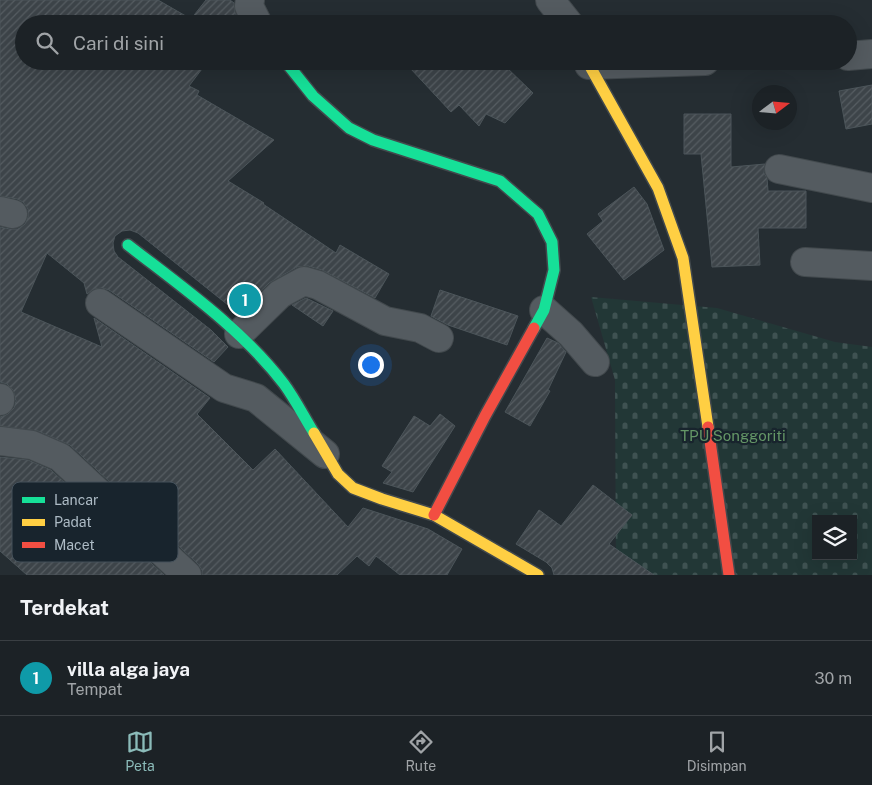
<!DOCTYPE html>
<html lang="id">
<head>
<meta charset="utf-8">
<style>
  :root { --surface:#1c2226; --page:#252a2e; --text:#f1f3f6; --muted:#a0a4a7; --line:#3a3f43; --accent:#8bbbb9 }
  body { margin:0; font-family:"Public Sans",sans-serif; background:var(--page); color:var(--text) }
  .controls { position:absolute; right:15px; bottom:15px; display:grid; overflow:hidden; border-radius:0px; box-shadow:0 5px 20px #0002 }
  .controls button { width:45px; height:45px; display:grid; place-items:center; padding:0; border:0; border-bottom:1px solid var(--line); background:var(--surface); color:var(--text); font:25px sans-serif }
  .compass { position:absolute; left:752px; top:85px; width:45px; height:45px; border-radius:50%; background:var(--surface); box-shadow:0 5px 20px #0002; rotate:74deg }
  .you { position:absolute; left:370px; top:364px; width:18px; height:18px; margin:-12px; border:4px solid #fff; border-radius:50%; background:#1a73e8; box-shadow:0 0 0 8px #1a73e833 }
  .badge { display:grid; place-items:center; width:32px; height:32px; border-radius:50%; background:var(--accent); color:#fff; font-size:16px; font-weight:700 }
  .pin { position:absolute; translate:-50% -50%; border:2px solid #fff; box-shadow:0 1px 5px #0006 }
  .list { margin:0; padding:0; list-style:none }
  h2 { display:flex; justify-content:space-between; align-items:center; height:65px; margin:0; padding:0 20px; font-size:21px }
  h2 small { font-size:16px; font-weight:400; color:var(--muted) }
  .list li { display:grid; grid-template-columns:32px 1fr auto; gap:15px; align-items:center; box-sizing:border-box; height:75px; padding:0 20px; border-top:1px solid var(--line) }
  .list b { display:block; font-size:19px; white-space:nowrap }
  .list p { margin:0; font-size:16px; white-space:nowrap; color:var(--muted) }
  .list em { font-size:16px; font-style:normal; color:var(--muted) }
  .icon { flex:none; width:28px; height:28px; fill:none; stroke:currentColor; stroke-width:2; stroke-linecap:round; stroke-linejoin:round }
  .map { position:relative; flex:none; width:872px; height:575px; overflow:hidden }
  .search { position:absolute; background:var(--surface); box-shadow:0 5px 20px #0002; left:15px; right:15px; top:15px; height:55px; display:flex; align-items:center; gap:12px; box-sizing:border-box; padding:0 18px; border-radius:28px; color:var(--muted); font-size:19px }
  .sheet { height:140px; background:var(--surface) }
  nav { display:flex; justify-content:space-around; align-items:center; box-sizing:border-box; height:70px; border-top:1px solid var(--line); background:var(--surface); font-size:14px; color:var(--muted) }
  nav a { display:grid; justify-items:center; gap:2px }
  nav .on { color:var(--accent) }
  .map>svg:first-child { display:block }
  .cemetery { fill:url(#cemetery-stones); fill-rule:evenodd }
  .building { fill:url(#building-hatch); stroke:#4c555a }
  .lines { fill:none; stroke-linecap:round; stroke-linejoin:round }
  .street-casing { stroke:#42494d; stroke-width:30 }
  .fast-casing { stroke:#42494d; stroke-width:14 }
  .slow-casing { stroke:#42494d; stroke-width:14 }
  .jam-casing { stroke:#42494d; stroke-width:14 }
  .street { stroke:#545b60; stroke-width:28 }
  .fast { stroke:#16e098; stroke-width:11 }
  .slow { stroke:#ffcf43; stroke-width:11 }
  .jam { stroke:#f24e42; stroke-width:11 }
  .labels { text-anchor:middle; dominant-baseline:central; stroke-width:4.5; stroke-linejoin:round; paint-order:stroke }
  .park-label { font-size:15px; fill:#649666; stroke:#18242d }
  .key { fill:#18242d; stroke:#45515b; stroke-width:1 }
  .key-label { font-size:14px; fill:#adbbc5 }
</style>
</head>
<body>
<div class="map">
<svg width="872" height="575" viewBox="0 0 872 575">
  <defs>
    <pattern id="cemetery-stones" width="16" height="16" patternUnits="userSpaceOnUse" patternTransform="scale(1.25)"><rect width="16" height="16" fill="#223736"/><path d="M2 7V4a2 2 0 0 1 4 0v3zM10 15v-3a2 2 0 0 1 4 0v3z" fill="#3f5252"/></pattern>
    <pattern id="building-hatch" width="6" height="6" patternUnits="userSpaceOnUse" patternTransform="scale(1.25)"><rect width="6" height="6" fill="#3d4449"/><path d="M-1 1l2-2M0 6l6-6M5 7l2-2" fill="none" stroke="#565d62"/></pattern>
  </defs>
  <rect width="100%" height="100%" fill="#252d32"/>
  <path class="cemetery" d="M591 297 717 308 835 342 872 347V575H616L615 380ZM816 519H853V556H816Z"/>
  <g class="building">
    <polygon points="0,0 158,0 191,19 206,0 230,0 234,3 235,12 239,21 237,24 24,24 24,61 208,61 189,86 199,91 197,95 274,140 228,181 264,203 263,204 336,253 340,245 389,274 375,298 322,270 308,266 297,267 269,283 238,313 138,233 130,230 122,231 115,236 113,243 114,251 118,257 211,330 228,347 214,362 109,290 102,288 94,289 87,294 84,283 47,253 21,312 102,347 94,318 210,398 197,414 253,470 275,449 348,527 363,508 428,529 462,549 447,575 400,575 376,556 369,566 357,556 337,575 202,575 202,570 198,564 70,445 38,431 0,426 0,417 8,414 14,408 16,401 13,390 7,384 0,382 0,227 10,229 18,229 25,224 28,217 28,209 23,202 17,199 0,196"/>
    <polygon points="417,61 505,61 503,64 533,93 505,123 486,114 479,126 459,105 451,112 410,68"/>
    <polygon points="872,85 872,124 846,129 839,91"/>
    <polygon points="684,114 731,114 731,167 765,164 764,173 767,178 768,191 806,191 806,228 758,228 760,265 712,267 701,154 684,154"/>
    <polygon points="634,187 647,204 664,250 624,280 587,234 603,221 598,214"/>
    <polygon points="440,290 518,316 507,345 448,325 431,316"/>
    <polygon points="306,298 333,311 323,326 292,305"/>
    <polygon points="547,338 558,343 566,352 548,390 550,391 530,426 505,412"/>
    <polygon points="440,414 455,426 413,492 383,483 392,472 382,466 414,416 430,426"/>
    <polygon points="0,457 28,460 51,470 164,575 27,575 0,551"/>
    <polygon points="593,485 632,515 609,544 654,575 554,575 552,568 546,562 516,544 539,510 561,526"/>
  </g>
  <g class="lines">
    <defs>
      <g id="street">
        <polyline points="250,0 249,6 258,24"/>
        <polyline points="550,0 569,24"/>
        <polyline points="848,56 872,54"/>
        <polyline points="589,65 705,61"/>
        <polyline points="779,169 872,188"/>
        <polyline points="0,211 13,214"/>
        <polyline points="805,262 872,266"/>
        <polyline points="100,303 224,388 256,398 325,454"/>
        <polyline points="544,310 571,334 595,362"/>
        <polyline points="239,334 280,294 304,281 318,285 385,321 420,328 439,338"/>
        <polyline points="0,398 0,401"/>
        <polyline points="0,441 32,445 60,457 187,575"/>
      </g>
      <g id="fast">
        <polyline points="285,61 313,96 349,128 373,140 500,181 538,214 552,242 554,270 544,310 534,328"/>
        <path d="M128 245C182 287 242 329 284 384 295 399 304 417 314 433"/>
      </g>
      <g id="slow">
        <polyline points="587,61 658,188 683,258 708,427"/>
        <polyline points="314,433 338,474 353,488 382,499 434,515 538,575"/>
      </g>
      <g id="jam">
        <polyline points="708,427 729,575"/>
        <polyline points="434,515 485,416 534,328"/>
      </g>
    </defs>
    <use href="#street" class="street-casing"/>
    <use href="#fast" class="fast-casing"/>
    <use href="#slow" class="slow-casing"/>
    <use href="#jam" class="jam-casing"/>
    <use href="#street" class="street"/>
    <use href="#fast" class="fast"/>
    <use href="#slow" class="slow"/>
    <use href="#jam" class="jam"/>
  </g>
  <g class="labels">
    <g class="park-label">
      <text x="733" y="435">TPU Songgoriti</text>
    </g>
  </g>
  <rect x="12" y="482" width="166" height="80" rx="8" class="key"/>
  <rect x="22" y="497" width="23" height="6" fill="#16e098"/>
  <rect x="22" y="519" width="23" height="7" fill="#ffcf43"/>
  <rect x="22" y="542" width="23" height="6" fill="#f24e42"/>
  <g class="key-label">
    <text x="54" y="505">Lancar</text>
    <text x="54" y="527">Padat</text>
    <text x="54" y="550">Macet</text>
  </g>
</svg>
<div class="controls">
<button><svg class="icon" aria-label="layers" viewBox="0 0 24 24"><path d="M12 4l9 5-9 5-9-5zM3 14l9 5 9-5"/></svg></button>
</div>
<svg class="compass" viewBox="-18 -18 36 36"><path d="M0-13l5 13h-10z" fill="#e53935"/><path d="M0 13l5-13h-10z" fill="#a0a4a7"/></svg>
<div class="you"></div>
<div class="pin badge" style="left:245px;top:300px;background:#0f9aa8">1</div>
<div class="search"><svg class="icon" aria-label="search" viewBox="0 0 24 24"><circle cx="10" cy="10" r="6"/><path d="M15 15l6 6"/></svg>Cari di sini</div>
</div>
<section class="sheet">
<h2>Terdekat<small></small></h2>
<ul class="list">
<li><span class="badge" style="background:#0f9aa8">1</span><div><b>villa alga jaya</b><p>Tempat</p></div><em>30 m</em></li>
</ul>
</section>
<nav>
<a class="on"><svg class="icon" aria-label="map" viewBox="0 0 24 24"><path d="M3 6l6-2 6 2 6-2v14l-6 2-6-2-6 2zM9 4v14M15 6v14"/></svg>Peta</a>
<a><svg class="icon" aria-label="directions" viewBox="0 0 24 24"><path d="M12 3l9 9-9 9-9-9zM9 14v-3h6M13 9l2 2-2 2"/></svg>Rute</a>
<a><svg class="icon" aria-label="saved" viewBox="0 0 24 24"><path d="M7 4h10v16l-5-4-5 4z"/></svg>Disimpan</a>
</nav>
</body>
</html>
